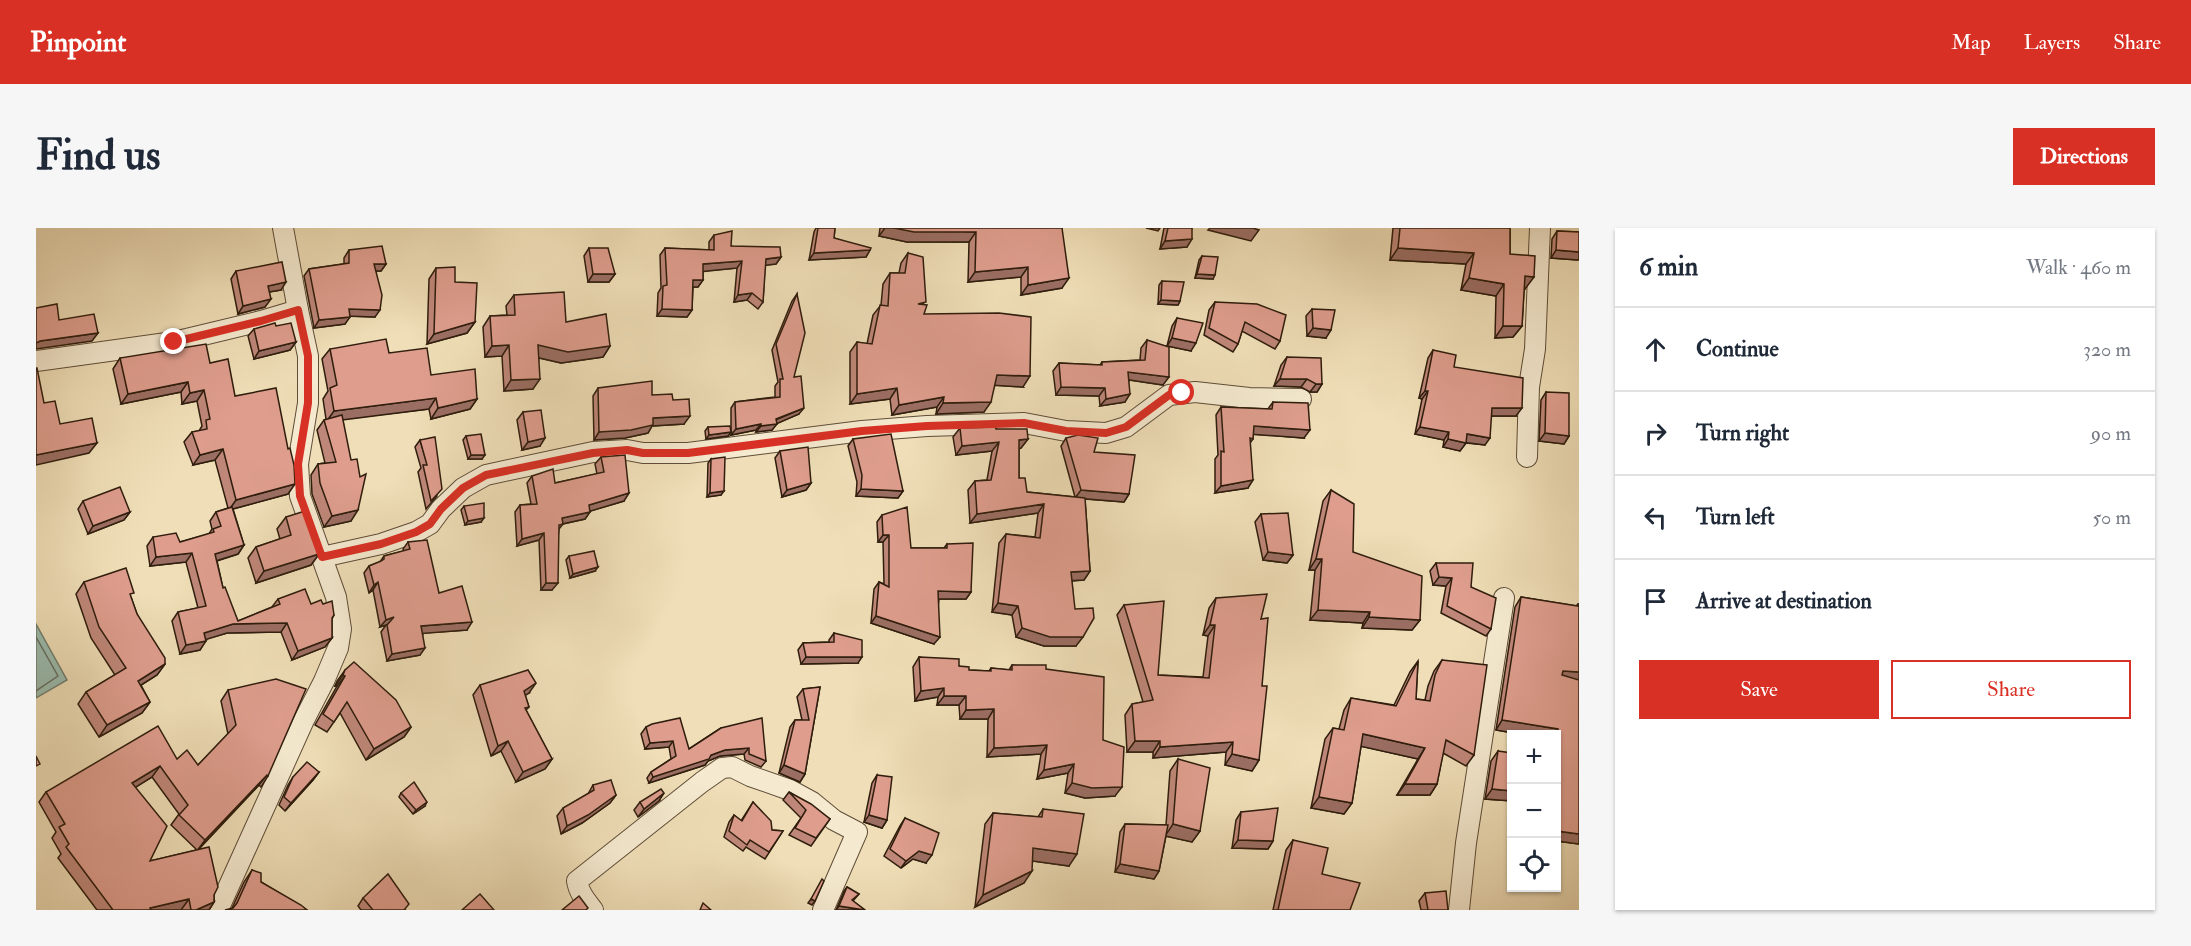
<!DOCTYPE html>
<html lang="en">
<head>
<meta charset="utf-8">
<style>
  :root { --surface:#fff; --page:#f6f6f7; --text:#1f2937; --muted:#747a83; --line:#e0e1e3; --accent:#d93025 }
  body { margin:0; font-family:"IM FELL Double Pica",serif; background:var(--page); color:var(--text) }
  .controls { position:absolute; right:18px; bottom:18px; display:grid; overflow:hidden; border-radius:0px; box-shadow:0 2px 4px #0004 }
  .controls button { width:54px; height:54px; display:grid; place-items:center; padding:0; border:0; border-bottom:2px solid var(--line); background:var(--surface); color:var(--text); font:30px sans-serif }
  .stop { position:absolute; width:18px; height:18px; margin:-14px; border:4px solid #d93025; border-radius:50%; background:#fff }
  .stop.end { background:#d93025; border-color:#fff; box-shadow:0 2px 6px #0008 }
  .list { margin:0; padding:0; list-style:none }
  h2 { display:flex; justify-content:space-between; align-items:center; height:78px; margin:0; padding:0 24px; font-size:26px }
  h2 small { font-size:20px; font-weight:400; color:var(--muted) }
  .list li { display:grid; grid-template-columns:39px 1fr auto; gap:18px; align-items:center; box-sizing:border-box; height:84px; padding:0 24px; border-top:2px solid var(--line) }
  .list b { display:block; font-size:22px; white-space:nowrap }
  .list em { font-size:20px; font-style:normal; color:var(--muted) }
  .actions { display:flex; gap:12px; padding:18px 24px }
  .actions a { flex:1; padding:14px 0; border:2px solid var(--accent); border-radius:0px; text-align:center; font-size:21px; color:var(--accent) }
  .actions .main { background:var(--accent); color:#fff }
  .icon { flex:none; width:33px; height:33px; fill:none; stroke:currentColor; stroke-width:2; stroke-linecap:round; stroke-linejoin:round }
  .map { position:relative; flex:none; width:1543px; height:682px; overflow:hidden; border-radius:0px }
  header { display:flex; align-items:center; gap:36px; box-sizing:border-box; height:84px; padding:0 30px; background:var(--accent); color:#fff }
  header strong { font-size:28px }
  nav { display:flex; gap:33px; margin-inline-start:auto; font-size:21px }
  .intro { display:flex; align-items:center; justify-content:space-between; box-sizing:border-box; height:144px; padding:0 36px }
  h1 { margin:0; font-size:42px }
  .button { padding:15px 27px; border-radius:0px; background:var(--accent); color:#fff; font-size:21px; font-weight:700 }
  main { display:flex; gap:36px; padding:0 36px }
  aside { flex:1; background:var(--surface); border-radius:0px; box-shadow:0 2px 4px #0004 }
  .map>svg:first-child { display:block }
  .water { fill:#9abcaf; stroke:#6f7c6e; stroke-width:1.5 }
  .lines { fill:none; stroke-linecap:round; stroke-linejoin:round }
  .shore { stroke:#646c5e; stroke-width:1.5 }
  .minor-casing { stroke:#5f4d38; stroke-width:22 }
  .minor { stroke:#f5ead0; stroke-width:20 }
  .wall { fill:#bf8779; stroke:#2f1d0d; stroke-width:1.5; fill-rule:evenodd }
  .shaded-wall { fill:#9b6e63; stroke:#2f1d0d; stroke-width:1.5 }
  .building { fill:#de9d8d; stroke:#2f1d0d; stroke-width:1.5 }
  .route { stroke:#d93025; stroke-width:8 }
</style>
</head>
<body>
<header>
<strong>Pinpoint</strong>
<nav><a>Map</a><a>Layers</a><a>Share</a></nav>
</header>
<div class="intro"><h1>Find us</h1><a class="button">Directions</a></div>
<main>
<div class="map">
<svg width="1543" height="682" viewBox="0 0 1543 682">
  <rect width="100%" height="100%" fill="#efdeb7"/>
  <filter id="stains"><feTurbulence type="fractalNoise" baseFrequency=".00333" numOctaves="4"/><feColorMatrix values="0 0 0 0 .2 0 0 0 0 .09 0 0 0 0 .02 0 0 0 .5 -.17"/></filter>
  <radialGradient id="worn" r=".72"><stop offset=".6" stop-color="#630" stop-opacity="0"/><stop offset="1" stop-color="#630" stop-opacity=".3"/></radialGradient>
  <polygon class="water" points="0,396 31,452 0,470"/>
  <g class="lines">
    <polyline class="shore" points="0,409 22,448 0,463"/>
    <defs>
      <g id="minor">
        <polyline points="0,133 138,114 225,93 262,82"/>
        <polyline points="1491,229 1493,159 1499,121 1504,0"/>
        <polyline points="286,329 345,316 380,304 394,296 405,281 427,260 450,247 557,224 591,222 607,225 652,225 826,203 891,198 988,195 1030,203 1070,205 1090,199 1133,167 1159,164 1213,170 1265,171"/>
        <polyline points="182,682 268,492 288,453 302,420 305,401 300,369 264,268 262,236 272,175 272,128 262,82 247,0"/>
        <path d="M557 682C550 673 543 665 541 653L666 554 686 540 696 539 714 548 754 562 776 574 798 592 821 604 787 682"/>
        <polyline points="1423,682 1430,615 1468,370"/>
      </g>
    </defs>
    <use href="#minor" class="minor-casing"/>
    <use href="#minor" class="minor"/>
  </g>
  <g class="wall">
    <polygon points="780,0 799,0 798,10 834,22 830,29 773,32 778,4"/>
    <polygon points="844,0 1026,0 1026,60 985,67 985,49 932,54 933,14 871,14 843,8"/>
    <polygon points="1128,0 1156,0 1151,19 1124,21"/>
    <polygon points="1357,0 1474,0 1474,26 1489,61 1488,61 1486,98 1477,109 1459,110 1460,68 1425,62 1430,36 1354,32"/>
    <polygon points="1521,3 1543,4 1543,31 1542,32 1515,30 1516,11"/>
    <polygon points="678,7 695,18 745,29 740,36 729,37 727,74 722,81 711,72 698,74 701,40 667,43 667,52 662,59 657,59 656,82 651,89 621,88 622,65 625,60 624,27 629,20 673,22 673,14"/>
    <polygon points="553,20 579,46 573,54 552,54 548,28"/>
    <polygon points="313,22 350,36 345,43 340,43 339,89 313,88 309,96 278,100 268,48 273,41 308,36 308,30"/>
    <polygon points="872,25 888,77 888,86 987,159 959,157 948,184 900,186 901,179 856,187 854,171 814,176 814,124 821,114 831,116 837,87 845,77 847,56 854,45 863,45 865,35"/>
    <polygon points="1166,28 1177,51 1159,50 1163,32"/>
    <polygon points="400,40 419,54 439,94 431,105 391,116 393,51"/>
    <polygon points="200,43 245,62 233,64 229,79 202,86 195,51"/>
    <polygon points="1126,53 1144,73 1142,77 1122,76 1123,57"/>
    <polygon points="761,66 758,149 763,186 741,195 736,202 720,204 720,202 695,207 695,180 699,174 739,169 739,158 742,154 736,122 756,73"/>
    <polygon points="478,67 530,94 574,118 567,129 525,135 503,130 497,161 468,163 466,128 449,129 447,99 454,88 471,87 470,78"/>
    <polygon points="1179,74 1244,113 1239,121 1206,103 1202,116 1197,124 1168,107 1173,82"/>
    <polygon points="1276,81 1290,110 1271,108 1270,88"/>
    <polygon points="1141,90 1155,123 1131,118 1136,98"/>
    <polygon points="240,98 260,114 254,122 218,131 212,108 218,101"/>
    <polygon points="1111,112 1127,157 1093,152 1089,174 1064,178 1063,168 1020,167 1017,143 1023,135 1064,137 1066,134 1104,132 1105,120"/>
    <polygon points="294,121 353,125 441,171 434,181 395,191 393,181 307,191 315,293 288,299 276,266 275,247 282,236 289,235 281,202 288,192 290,191 287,171 292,163 286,131"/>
    <polygon points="1397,122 1418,139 1480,188 1455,188 1449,217 1430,215 1424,223 1407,219 1408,212 1379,206 1386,171 1383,170 1392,130"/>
    <polygon points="1251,129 1286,156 1281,164 1274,164 1265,159 1238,158 1245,137"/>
    <polygon points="84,130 174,135 199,168 252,266 197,281 208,317 202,326 181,333 187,360 202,393 236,379 242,371 275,376 287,376 298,387 296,391 296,410 289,419 256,432 245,404 191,405 170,411 164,422 144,426 136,393 142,384 162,380 150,334 114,338 111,318 117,309 144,314 173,306 176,301 174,293 180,284 192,280 179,232 157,237 148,214 156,204 163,203 166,198 161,173 146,176 145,164 85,176 77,141"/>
    <polygon points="562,160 616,167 637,172 648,196 616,198 612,205 589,210 558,212 557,168"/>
    <polygon points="1510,164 1533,208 1528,216 1503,213 1505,172"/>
    <polygon points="1237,174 1268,210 1217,206 1217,211 1214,215 1212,260 1179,265 1179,231 1182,227 1180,187 1185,179 1232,181"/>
    <polygon points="487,184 504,218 486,222 481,192"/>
    <polygon points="672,199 692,208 670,211 669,203"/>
    <polygon points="924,200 960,201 992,211 985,220 983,221 983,250 991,264 1039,269 1025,218 1030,210 1058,224 1093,266 1088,274 1049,271 1054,343 1048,352 1036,353 1040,418 1008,418 980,409 976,387 956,384 963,315 970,306 999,309 1002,285 934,295 932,262 939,253 951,252 956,223 920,227 917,209"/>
    <polygon points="430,208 446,231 432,231 427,212"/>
    <polygon points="817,211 867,263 862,270 820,268 821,254 812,218"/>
    <polygon points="384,212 401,268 390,281 382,244 385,240 379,219"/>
    <polygon points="744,223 775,255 770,262 746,269 739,230"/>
    <polygon points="565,229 588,273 554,283 549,291 527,296 523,301 516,362 505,362 503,312 481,318 479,284 484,277 495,276 491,255 496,248 519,255 561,246 559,236"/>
    <polygon points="675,231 685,267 671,269 672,235"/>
    <polygon points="1295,262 1317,324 1384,392 1376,402 1326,400 1327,395 1274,392 1279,342 1273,342 1287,273"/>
    <polygon points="47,273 94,284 88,292 52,306 42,281"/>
    <polygon points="428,278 445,294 429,297 425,282"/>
    <polygon points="1225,286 1257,327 1251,335 1227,332 1219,294"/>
    <polygon points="846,287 875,320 908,320 911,316 935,364 930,371 903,371 898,416 835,395 838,361 843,354 848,356 847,314 842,314 841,294"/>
    <polygon points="250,289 283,326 275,337 220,355 212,330 220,319 244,311 241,301"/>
    <polygon points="372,314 403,365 431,402 387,405 384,427 351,433 345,404 350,397 344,399 337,362 333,365 328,345 333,338 344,334 348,328 368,323 367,321"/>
    <polygon points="533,328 559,343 534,350 530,332"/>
    <polygon points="1400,335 1435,359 1455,401 1450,408 1405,385 1410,358 1397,357 1394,343"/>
    <polygon points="48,354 95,369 101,386 129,436 121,447 105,457 114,474 106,485 63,509 42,476 50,464 79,447 55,410 40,366"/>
    <polygon points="1485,369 1540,378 1542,376 1543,376 1543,616 1521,613 1521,507 1488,507 1460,502 1479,379"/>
    <polygon points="1180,370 1225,391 1226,458 1223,532 1216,543 1189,537 1190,524 1117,530 1117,524 1091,524 1089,487 1096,476 1107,474 1081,387 1088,377 1122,447 1167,449 1172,408 1167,407 1173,380"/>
    <polygon points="798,405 822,435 765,436 762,422 767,415 793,414 793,412"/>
    <polygon points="883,429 923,438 933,442 953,443 955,440 973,442 976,437 1010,441 1067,512 1079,568 1049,570 1029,565 1032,545 1001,551 1005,526 951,529 952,491 924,491 923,477 901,477 902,469 879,473 877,439"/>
    <polygon points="1406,432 1438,527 1430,538 1407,525 1401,556 1394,567 1361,567 1382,531 1325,518 1316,575 1308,586 1275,580 1289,511 1297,500 1303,501 1308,482 1315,470 1358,477 1374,444 1382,433 1380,471 1389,472 1392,458 1398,443"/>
    <polygon points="309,442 375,499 368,509 330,532 304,485 291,504 279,497 301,458 299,458 301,453"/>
    <polygon points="444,457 493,465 489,467 493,479 490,482 516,531 509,541 480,554 465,523 455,528 437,467"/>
    <polygon points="784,459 769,546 764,554 743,545 754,499 759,492 766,492 761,469 767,461"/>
    <path d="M192 462 232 548 225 559 223 557 162 622 178 667V674L173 682H61L22 630 25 626 16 610 20 604 3 574 10 564 141 531 162 537 192 506 185 473ZM116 549 143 586 135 597 161 622 114 633 99 559Z"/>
    <polygon points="610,499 653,521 685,500 730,533 725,539 709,532 708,526 684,528 672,533 669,537 613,555 611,550 615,544 635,531 633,519 609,521 605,506"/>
    <polygon points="1462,523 1476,573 1449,571 1455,533"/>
    <polygon points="1142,531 1164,603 1156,614 1130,608 1123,643 1118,651 1079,644 1084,604 1089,596 1130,597 1134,543"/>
    <polygon points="283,544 277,552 249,583 243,577 252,557 257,549"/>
    <polygon points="841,547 851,592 846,600 828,594 836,555"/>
    <polygon points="557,557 580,567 574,575 546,595 525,606 521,588 527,580 552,566"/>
    <polygon points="753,564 794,591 775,618 753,607 765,590 747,572"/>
    <polygon points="365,565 389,578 377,586 363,569"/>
    <polygon points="623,573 602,589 598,582 604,574"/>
    <polygon points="717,574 736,602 747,603 729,631 710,619 707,623 688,609 693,594 698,587 705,593"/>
    <polygon points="1007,581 1033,638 997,633 988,655 939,679 949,596 957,585 1002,589"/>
    <polygon points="1205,584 1237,613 1232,621 1196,620 1200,592"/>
    <polygon points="869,590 890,635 877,631 865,640 848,628 864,598"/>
    <polygon points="1257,612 1314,682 1237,682 1250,622"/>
    <polygon points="216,642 225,654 271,682 196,680 208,654"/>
    <polygon points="811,659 823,666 817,673 829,682 800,682 808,663"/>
    <polygon points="1389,665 1412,682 1385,682 1383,673"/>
    <polygon points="327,670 370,682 325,682 322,678"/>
  </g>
  <g class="shaded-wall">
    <polygon points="849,0 858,0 940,4 933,14 871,14 843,8"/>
    <polygon points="1110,0 1124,0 1122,3"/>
    <polygon points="1174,0 1217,0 1223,2 1215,13 1172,2"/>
    <polygon points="1156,11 1151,19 1124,21 1129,13"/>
    <polygon points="1362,20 1438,25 1430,36 1354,32"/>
    <polygon points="834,22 830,29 773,32 778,25"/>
    <polygon points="1520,22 1543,24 1543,31 1542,32 1515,30"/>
    <polygon points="745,29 740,36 725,38 730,31"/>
    <polygon points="706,33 701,40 662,44 667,36"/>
    <polygon points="338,36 350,36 345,43 333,43"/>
    <polygon points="992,39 985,49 932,54 939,44"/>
    <polygon points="557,46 579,46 573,54 552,54"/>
    <polygon points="1161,46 1179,47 1177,51 1159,50"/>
    <polygon points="1489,48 1498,49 1489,61 1481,60"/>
    <polygon points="1033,50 1026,60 985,67 992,57"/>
    <polygon points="1433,50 1468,56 1460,68 1425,62"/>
    <polygon points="657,52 667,52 662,59 652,59"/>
    <polygon points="250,54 245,62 227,65 232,58"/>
    <polygon points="716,65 711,72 698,74 702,67"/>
    <polygon points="235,71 229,79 202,86 207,78"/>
    <polygon points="1125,72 1144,73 1142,77 1122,76"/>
    <polygon points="313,81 344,82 339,89 308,88"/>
    <polygon points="626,81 656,82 651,89 621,88"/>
    <polygon points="314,89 309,96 278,100 283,92"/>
    <polygon points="439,94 431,105 391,116 398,106"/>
    <polygon points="1467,98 1486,98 1477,109 1459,110"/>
    <polygon points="1277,100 1295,102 1290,110 1271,108"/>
    <polygon points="62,105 56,113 0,121 0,115 4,113"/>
    <polygon points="1136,110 1160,115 1155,123 1131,118"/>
    <polygon points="260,114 254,122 218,131 223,123"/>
    <polygon points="473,117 466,128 449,129 456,118"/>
    <polygon points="502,117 574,118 567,129 525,135 495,128"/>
    <polygon points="1092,144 1133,149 1127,157 1087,151"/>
    <polygon points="961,147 994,148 987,159 953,157"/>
    <polygon points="504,151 497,161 468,163 475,152"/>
    <polygon points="1244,151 1271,151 1265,159 1238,158"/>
    <polygon points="152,154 145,164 85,176 92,166"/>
    <polygon points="1280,156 1286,156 1281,164 1274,164"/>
    <polygon points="1025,159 1069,160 1063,168 1020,167"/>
    <polygon points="861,160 854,171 814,176 821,166"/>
    <polygon points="168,162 161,173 146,176 154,165"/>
    <polygon points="1389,163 1392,163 1386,171 1383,170"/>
    <polygon points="1094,166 1089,174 1064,178 1070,171"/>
    <polygon points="908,169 901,179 856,187 863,177"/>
    <polygon points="400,170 393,181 290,194 298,183"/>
    <polygon points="441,171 434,181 395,191 402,180"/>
    <polygon points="955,174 948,184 900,186 907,175"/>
    <polygon points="768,180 763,186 740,196 741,196 736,202 720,204 725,198"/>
    <polygon points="1456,180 1486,180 1480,188 1450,188"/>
    <polygon points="654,188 648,196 616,198 612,205 589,210 558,212 563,204 617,190"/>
    <polygon points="725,196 720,202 695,207 700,201"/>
    <polygon points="1218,198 1274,202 1268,210 1212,206"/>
    <polygon points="1384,199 1413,204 1408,212 1379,206"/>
    <polygon points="695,204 692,208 670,211 673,207"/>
    <polygon points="1509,205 1533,208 1528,216 1503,213"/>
    <polygon points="1431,206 1454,210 1449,217 1425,214"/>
    <polygon points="509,210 504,218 486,222 492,214"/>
    <polygon points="992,211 985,220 977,221 983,212"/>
    <polygon points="1412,211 1430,215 1424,223 1407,219"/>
    <polygon points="963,214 956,223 920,227 926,218"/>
    <polygon points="61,215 53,225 0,237 0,227"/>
    <polygon points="187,221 179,232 157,237 164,227"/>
    <polygon points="435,227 449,227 446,231 432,231"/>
    <polygon points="1217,252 1212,260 1179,265 1185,258"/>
    <polygon points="775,255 770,262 746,269 751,262"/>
    <polygon points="259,256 252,266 193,282 200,272"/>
    <polygon points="825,261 867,263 862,270 820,268"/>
    <polygon points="1045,262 1093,266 1088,274 1039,270"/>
    <polygon points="688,263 685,267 671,269 674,265"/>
    <polygon points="593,265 588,273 548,285 553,277"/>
    <polygon points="1008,276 1002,285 934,295 941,286"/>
    <polygon points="322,282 315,293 288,299 296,288"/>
    <polygon points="94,284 88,292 52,306 57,298"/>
    <polygon points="554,284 549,291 521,297 526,290"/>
    <polygon points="448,290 445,294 429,297 432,293"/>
    <polygon points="508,305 503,312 481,318 486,311"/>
    <polygon points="847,307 853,307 847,314 842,314"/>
    <polygon points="208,317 202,326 173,335 179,326"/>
    <polygon points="1232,324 1257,327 1251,335 1227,332"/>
    <polygon points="156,325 150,334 114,338 120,329"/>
    <polygon points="283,326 275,337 220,355 228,343"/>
    <polygon points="1280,331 1286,331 1279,342 1273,342"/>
    <polygon points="562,339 559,343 534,350 537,346"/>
    <polygon points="1054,343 1048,352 1029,353 1035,344"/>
    <polygon points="1403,349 1416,350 1410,358 1397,357"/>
    <polygon points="342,354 337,362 333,365 338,357"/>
    <polygon points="510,355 522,355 516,362 505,362"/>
    <polygon points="902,363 935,364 930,371 897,371"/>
    <polygon points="962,375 982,378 976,387 956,384"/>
    <polygon points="1282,382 1334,384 1327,395 1274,392"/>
    <polygon points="840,388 904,409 898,416 835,395"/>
    <polygon points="358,389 353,396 344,399 350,392"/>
    <polygon points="1333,389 1384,392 1376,402 1326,400"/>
    <polygon points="436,394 431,402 380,406 385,398"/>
    <polygon points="251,395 245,404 191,405 162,414 168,405 197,396"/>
    <polygon points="1174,397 1179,397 1172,408 1167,407"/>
    <polygon points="986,400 1047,409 1040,418 1008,418 980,409"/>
    <polygon points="296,410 289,419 256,432 262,423"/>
    <polygon points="170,413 164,422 144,426 150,417"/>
    <polygon points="389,420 384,427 351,433 356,426"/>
    <polygon points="770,429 826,429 822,435 765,436"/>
    <polygon points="129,436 121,447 94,464 102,453"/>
    <polygon points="1527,443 1543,444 1543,454 1520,453"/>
    <polygon points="307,447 309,448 301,458 299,458"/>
    <polygon points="500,455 493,465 481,473 488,463"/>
    <polygon points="908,460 902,469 879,473 885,463"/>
    <polygon points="908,468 930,468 923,477 901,477"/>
    <polygon points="114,474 106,485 63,509 71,497"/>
    <polygon points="958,481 952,491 924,491 930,482"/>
    <polygon points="1466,492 1522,501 1519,507 1488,507 1460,502"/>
    <polygon points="375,499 368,509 330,532 338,521"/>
    <polygon points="1327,506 1389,520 1382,531 1319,517"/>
    <polygon points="472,513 465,523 455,528 462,518"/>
    <polygon points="637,513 633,519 609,521 614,515"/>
    <polygon points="1099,513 1124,513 1117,524 1091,524"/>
    <polygon points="1197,514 1190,524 1117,530 1124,519"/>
    <polygon points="1011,517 1005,526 951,529 958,520"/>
    <polygon points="713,520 708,526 684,528 672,533 669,537 613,555 617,549 689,522"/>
    <polygon points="1196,526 1223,532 1216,543 1189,537"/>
    <polygon points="516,531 509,541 480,554 487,544"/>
    <polygon points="1038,536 1032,545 1001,551 1008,542"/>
    <polygon points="748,537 769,546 764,554 743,545"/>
    <polygon points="124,538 116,549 89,566 96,555"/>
    <polygon points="283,544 277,552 249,583 255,575"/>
    <polygon points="231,547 223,557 161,623 169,612"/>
    <polygon points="1036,555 1086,559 1079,568 1049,570 1029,565"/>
    <polygon points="1369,556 1401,556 1394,567 1361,567"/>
    <polygon points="1456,561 1476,563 1476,573 1449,571"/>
    <polygon points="628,565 623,573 602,589 608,581"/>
    <polygon points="580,567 574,575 546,595 525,606 531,598"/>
    <polygon points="1283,569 1316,575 1308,586 1275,580"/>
    <polygon points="391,574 389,578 377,586 380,582"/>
    <polygon points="833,587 851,592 846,600 828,594"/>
    <polygon points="1137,596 1164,603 1156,614 1129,608"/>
    <polygon points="1521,603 1543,606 1543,616 1521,613"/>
    <polygon points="1202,612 1237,613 1232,621 1196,620"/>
    <polygon points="997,620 1041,626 1033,638 989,632"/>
    <polygon points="883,623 896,627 890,635 877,631 865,640 870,633"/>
    <polygon points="1084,636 1123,643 1118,651 1079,644"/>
    <polygon points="996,643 988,655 939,679 947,667"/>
    <polygon points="153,671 145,682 113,682 114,680"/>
    <polygon points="775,671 779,673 776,677 772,675"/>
    <polygon points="178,674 173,682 160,682"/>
    <polygon points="803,678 826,682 800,682"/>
  </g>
  <g class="building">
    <polygon points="782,0 799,0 798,10 835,20 834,22 778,25"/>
    <polygon points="858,0 1026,0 1033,50 992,57 992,39 939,44 940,4 878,4"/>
    <polygon points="1132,0 1156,0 1156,11 1129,13"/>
    <polygon points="1364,0 1474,0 1474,26 1499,28 1498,49 1489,48 1486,98 1467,98 1468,56 1433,50 1438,25 1362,20"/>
    <polygon points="696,3 695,18 744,19 745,29 730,31 727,74 716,65 702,67 706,33 667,36 667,52 657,52 656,82 626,81 627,58 631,57 629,20 678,22 678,7"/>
    <polygon points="1521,3 1543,4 1543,24 1520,22"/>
    <polygon points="346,18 350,36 338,36 346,67 344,82 313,81 314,89 283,92 273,41 313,35 313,22"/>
    <polygon points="553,20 572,20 579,46 557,46"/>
    <polygon points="872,25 887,29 890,74 882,76 891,77 888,86 963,85 995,89 994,148 961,147 955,174 907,175 908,169 863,177 861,160 821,166 821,114 836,116 844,77 852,78 854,45 869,45"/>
    <polygon points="1166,28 1182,29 1179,47 1161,46"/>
    <polygon points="246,34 250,54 232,58 235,71 207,78 200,43"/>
    <polygon points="419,39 419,54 441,55 439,94 398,106 400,40"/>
    <polygon points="1126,53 1148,54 1144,73 1125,72"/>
    <polygon points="528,64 530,94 570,86 574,118 532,124 502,117 504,151 475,152 473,117 456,118 454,88 479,87 478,67"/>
    <polygon points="761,66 769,105 758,149 765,148 768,180 740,191 741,196 725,198 725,196 700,201 699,174 744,169 744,151 747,151 740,116"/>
    <polygon points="1179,74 1221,76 1250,87 1244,113 1209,94 1202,116 1173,100"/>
    <polygon points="21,76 23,92 58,86 62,105 4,113 0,115 0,80"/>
    <polygon points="1276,81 1299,82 1295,102 1277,100"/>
    <polygon points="1141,90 1167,95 1160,115 1136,110"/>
    <polygon points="239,95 240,98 255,95 260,114 223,123 218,101"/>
    <polygon points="350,111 353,125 391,120 395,147 439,141 441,171 402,180 400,170 298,183 294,160 301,157 294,121"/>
    <polygon points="1111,112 1133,119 1133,149 1092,144 1094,166 1070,171 1069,160 1025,159 1023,135 1066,137 1066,134 1109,132"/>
    <polygon points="170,116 174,135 192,131 199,168 240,160 252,221 254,220 258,237 259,256 200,272 187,221 164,227 156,204 171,201 170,192 174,191 168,162 154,165 152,154 92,166 84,130"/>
    <polygon points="1397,122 1420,127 1418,139 1487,150 1486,180 1456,180 1454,210 1431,206 1430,215 1412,211 1413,204 1384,199 1392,163 1389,163"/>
    <polygon points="1251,129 1285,130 1286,156 1280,156 1271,151 1244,151"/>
    <polygon points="0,140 1,140 8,175 19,173 24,196 56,190 61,215 0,227"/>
    <polygon points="616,153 616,167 636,166 637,172 653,171 654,188 617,190 617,197 595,202 563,204 562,160"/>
    <polygon points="1510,164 1533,165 1533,208 1509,205"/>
    <polygon points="1237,174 1272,175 1274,202 1218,198 1217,211 1214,210 1217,252 1185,258 1185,223 1188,224 1185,179 1236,181"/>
    <polygon points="505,182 509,210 492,214 487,184"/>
    <polygon points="306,187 315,232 321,231 324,249 330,246 322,282 296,288 284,255 282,236 300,234 288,192"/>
    <polygon points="694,198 695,204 673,207 672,199"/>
    <polygon points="959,199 960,201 991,201 992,211 983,212 983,250 989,250 991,264 1049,270 1054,343 1035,344 1039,381 1057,380 1058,390 1047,409 1014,409 986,400 982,378 962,375 970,306 1004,310 1008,276 941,286 939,253 955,252 963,214 926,218 924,200"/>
    <polygon points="445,206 449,227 435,227 430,208"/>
    <polygon points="855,206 867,263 825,261 826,247 817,211"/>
    <polygon points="1042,207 1062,210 1058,224 1099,227 1093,266 1045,262 1030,210"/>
    <polygon points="399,209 406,261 395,273 387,237 391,237 384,212"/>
    <polygon points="772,219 775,255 751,262 744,223"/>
    <polygon points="589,227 593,265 553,277 554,284 526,290 527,296 523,297 522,355 510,355 508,305 486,311 484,277 501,276 496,248 517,241 519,255 568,244 565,229"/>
    <polygon points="689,229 688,263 674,265 675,231"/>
    <polygon points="84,259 94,284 57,298 47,273"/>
    <polygon points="1295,262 1318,276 1317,324 1386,348 1384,392 1333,389 1334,384 1282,382 1286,331 1280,331"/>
    <polygon points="448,275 448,290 432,293 428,278"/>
    <polygon points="196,279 208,317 179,326 187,360 189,359 202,393 244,376 242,371 269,361 275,376 285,372 287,376 296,373 298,387 296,390 296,410 262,423 251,395 197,396 168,405 170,413 150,417 142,384 170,378 156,325 120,329 117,309 140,305 144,314 178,304 177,301 185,298 180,284"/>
    <polygon points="871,279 875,320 911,320 911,316 937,315 935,364 902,363 904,409 840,388 843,354 853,359 853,307 847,307 846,287"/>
    <polygon points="269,283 283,326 228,343 220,319 255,307 250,289"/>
    <polygon points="1252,285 1257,327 1232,324 1225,286"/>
    <polygon points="391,312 403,365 426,358 436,394 385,398 389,420 356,426 351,397 358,389 350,392 342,354 338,357 333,338 345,333 348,331 348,328 374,321 372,314"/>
    <polygon points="558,323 562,339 537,346 533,328"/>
    <polygon points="1400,335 1437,335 1435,359 1460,370 1455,401 1411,378 1416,350 1403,349"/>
    <polygon points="90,340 98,365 94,366 101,386 129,430 129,436 102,453 114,474 71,497 50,464 90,440 63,399 48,354"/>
    <polygon points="1231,366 1225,391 1232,390 1226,458 1231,458 1223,532 1196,526 1197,514 1124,519 1124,513 1099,513 1096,476 1117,472 1088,377 1128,373 1122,447 1173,450 1179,397 1174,397 1180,370"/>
    <polygon points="1485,369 1542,378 1542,376 1543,376 1543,444 1527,443 1526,447 1543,452 1543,606 1521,603 1521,512 1522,501 1466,492"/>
    <polygon points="798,405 826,412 826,429 770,429 767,415 798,414"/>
    <polygon points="883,429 923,431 923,438 933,439 933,442 955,443 955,440 976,442 976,437 1010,437 1010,441 1068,449 1067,512 1088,519 1086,559 1056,560 1036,555 1038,536 1008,542 1011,517 958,520 958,481 930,482 930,468 908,468 908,460 885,463"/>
    <polygon points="1406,432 1451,437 1438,527 1410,512 1401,556 1369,556 1389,520 1327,506 1316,575 1283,569 1297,500 1308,502 1315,470 1360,478 1382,433 1380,471 1394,473 1399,447"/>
    <polygon points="318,434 360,472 375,499 338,521 311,474 298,494 287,486 309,448 307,447 309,442"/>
    <polygon points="492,442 500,455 488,463 493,479 489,480 516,531 487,544 472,513 462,518 444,457"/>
    <polygon points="240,451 270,461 232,548 231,547 169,612 143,587 152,577 124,538 96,555 131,598 114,633 173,619 182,659 178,667 178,674 160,682 155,682 153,671 114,680 115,682 77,682 30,619 33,616 23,599 29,596 10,564 122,498 141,531 151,522 162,537 200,497 192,462"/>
    <polygon points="784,459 769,546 748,537 759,492 773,492 767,461"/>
    <polygon points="644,490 653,521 685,500 726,490 730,533 713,526 713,520 689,522 675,527 673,531 617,549 615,544 640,528 637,513 614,515 610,499 616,496"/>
    <polygon points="1462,523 1476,525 1476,563 1456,561"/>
    <polygon points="0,528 4,536 0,538"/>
    <polygon points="1142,531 1174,540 1164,603 1137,596"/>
    <polygon points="271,534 283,544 255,575 248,569 257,549"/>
    <polygon points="841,547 856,549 851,592 833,587"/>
    <polygon points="575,552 580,567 552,587 531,598 527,580 558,562 557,557"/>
    <polygon points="378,554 391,574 380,582 365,565"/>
    <polygon points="625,561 628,565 608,581 604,574"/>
    <polygon points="753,564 775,576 794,591 780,610 759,600 770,582"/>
    <polygon points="717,574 735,593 736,602 747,603 733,624 714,612 711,617 693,603 698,587 706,593"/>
    <polygon points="1242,580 1237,613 1202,612 1205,584"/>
    <polygon points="1007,581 1048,586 1041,626 997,620 996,643 947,667 957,585 1006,589"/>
    <polygon points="869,590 903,605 896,627 883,623 870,633 854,621"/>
    <polygon points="1089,596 1132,597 1123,643 1084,636"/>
    <polygon points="1257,612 1292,620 1286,646 1324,655 1314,682 1242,682"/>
    <polygon points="216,642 225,645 225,654 265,677 271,682 189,682 197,680 201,675"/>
    <polygon points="352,646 373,676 368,682 337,682 327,670"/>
    <polygon points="786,651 788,653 779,673 775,671"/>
    <polygon points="811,659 823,666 816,672 829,682 803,678"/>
    <polygon points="1410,663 1412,682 1392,682 1389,665"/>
    <polygon points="444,666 458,682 426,682"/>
    <polygon points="543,668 552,680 550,682 526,682"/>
    <polygon points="667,675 675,682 664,682"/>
  </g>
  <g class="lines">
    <polyline class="route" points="138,114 225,93 262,82 272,128 272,175 262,236 264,268 286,329 345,316 380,304 394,296 405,281 427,260 450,247 557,225 591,222 607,225 652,225 826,203 891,198 988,195 1030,203 1070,205 1090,199 1133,167 1146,165"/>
  </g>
  <rect width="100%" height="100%" filter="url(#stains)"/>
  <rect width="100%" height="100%" fill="url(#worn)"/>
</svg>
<div class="controls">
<button>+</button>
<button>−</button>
<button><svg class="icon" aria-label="locate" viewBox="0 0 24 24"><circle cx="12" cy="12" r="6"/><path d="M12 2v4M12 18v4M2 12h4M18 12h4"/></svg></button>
</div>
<div class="stop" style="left:1146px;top:165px"></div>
<div class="stop end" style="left:138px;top:114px"></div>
</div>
<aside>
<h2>6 min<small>Walk · 460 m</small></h2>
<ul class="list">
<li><svg class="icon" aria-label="ahead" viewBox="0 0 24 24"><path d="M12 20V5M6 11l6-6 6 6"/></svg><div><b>Continue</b></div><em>320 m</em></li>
<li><svg class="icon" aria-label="right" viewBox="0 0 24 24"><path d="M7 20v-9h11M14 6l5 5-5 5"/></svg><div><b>Turn right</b></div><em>90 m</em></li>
<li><svg class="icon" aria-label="left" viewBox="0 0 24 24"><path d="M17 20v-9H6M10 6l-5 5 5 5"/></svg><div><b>Turn left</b></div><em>50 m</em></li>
<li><svg class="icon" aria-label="arrive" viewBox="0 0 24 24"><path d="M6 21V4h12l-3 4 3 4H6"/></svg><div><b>Arrive at destination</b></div></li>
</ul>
<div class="actions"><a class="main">Save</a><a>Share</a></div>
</aside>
</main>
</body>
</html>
